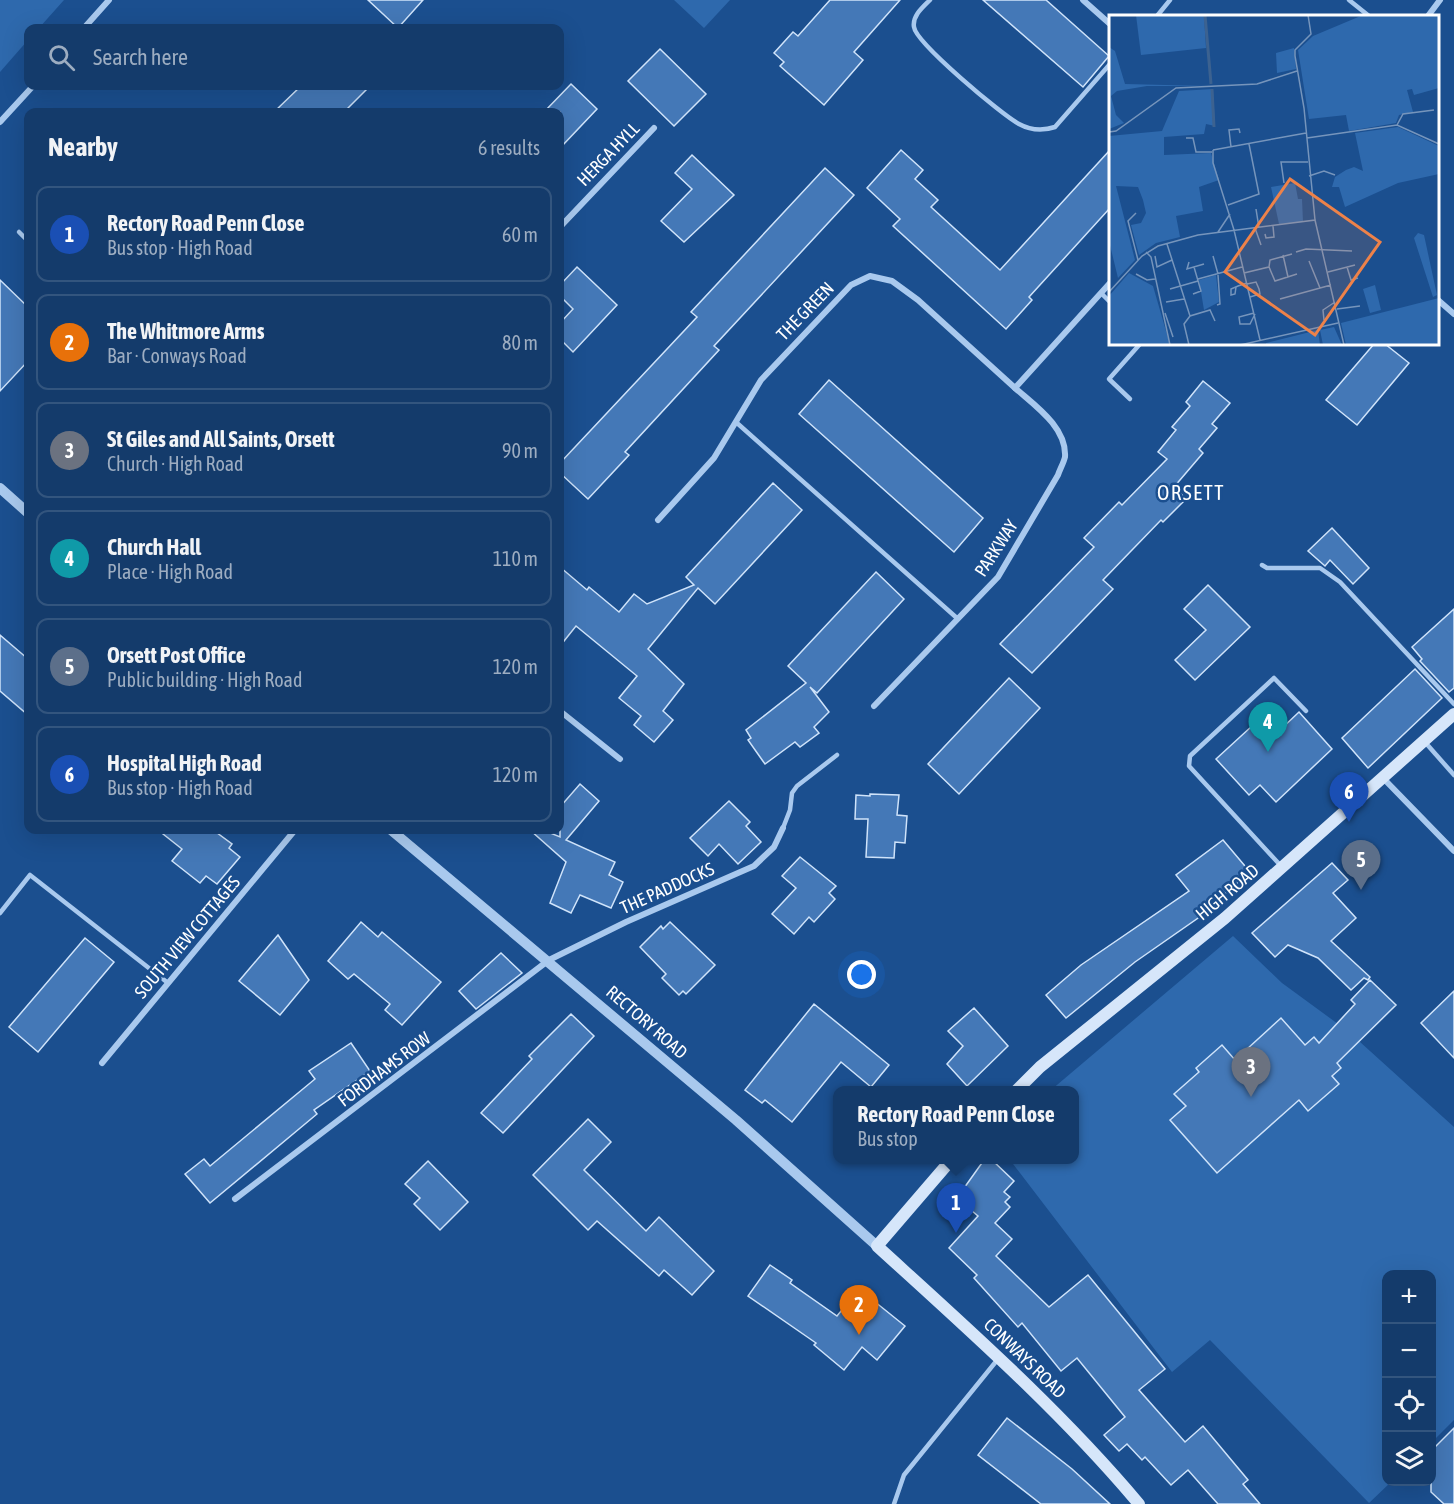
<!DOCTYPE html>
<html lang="en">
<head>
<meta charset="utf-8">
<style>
  :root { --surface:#143b6b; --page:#214673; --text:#f1f3f6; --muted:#9dadc1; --line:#33557e; --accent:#ffd166 }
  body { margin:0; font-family:"Asap Condensed",sans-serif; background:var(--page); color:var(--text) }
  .controls { position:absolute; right:18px; bottom:18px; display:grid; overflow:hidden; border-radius:12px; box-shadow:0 6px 24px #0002 }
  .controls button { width:54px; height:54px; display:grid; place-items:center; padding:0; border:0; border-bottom:2px solid var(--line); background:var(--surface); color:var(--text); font:30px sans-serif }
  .you { position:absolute; left:862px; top:975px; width:21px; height:21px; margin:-15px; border:4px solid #fff; border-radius:50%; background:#1a73e8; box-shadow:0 0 0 9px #1a73e833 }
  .badge { display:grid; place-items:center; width:39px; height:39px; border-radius:50%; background:var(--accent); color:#fff; font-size:20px; font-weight:700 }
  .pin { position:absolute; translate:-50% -50px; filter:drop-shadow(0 2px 3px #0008) }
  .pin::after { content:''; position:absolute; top:32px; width:21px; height:18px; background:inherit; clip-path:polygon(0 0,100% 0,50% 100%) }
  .popup { position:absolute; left:833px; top:1086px; width:246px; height:78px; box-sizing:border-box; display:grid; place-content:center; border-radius:12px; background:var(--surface); filter:drop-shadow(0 2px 4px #0005); font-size:20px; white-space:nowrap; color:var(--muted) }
  .popup b { font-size:22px; color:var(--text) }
  .popup::after { content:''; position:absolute; left:50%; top:100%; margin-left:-12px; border:12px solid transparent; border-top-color:var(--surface) }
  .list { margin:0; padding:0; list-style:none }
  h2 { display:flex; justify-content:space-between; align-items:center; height:78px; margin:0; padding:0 24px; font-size:26px }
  h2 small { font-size:20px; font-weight:400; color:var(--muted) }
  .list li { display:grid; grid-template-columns:39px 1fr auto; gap:18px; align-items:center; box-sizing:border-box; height:96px; margin:0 12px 12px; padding:0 12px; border:2px solid var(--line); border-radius:12px }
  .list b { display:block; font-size:22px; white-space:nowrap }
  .list p { margin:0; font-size:20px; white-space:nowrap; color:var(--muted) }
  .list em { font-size:20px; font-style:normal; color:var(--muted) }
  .icon { flex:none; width:33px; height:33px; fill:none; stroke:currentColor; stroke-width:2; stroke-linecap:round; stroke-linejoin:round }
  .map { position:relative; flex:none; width:1454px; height:1504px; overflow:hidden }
  .search { position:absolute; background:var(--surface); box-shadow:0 6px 24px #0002; left:24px; top:24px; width:540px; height:66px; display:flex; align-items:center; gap:15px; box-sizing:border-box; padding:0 21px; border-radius:12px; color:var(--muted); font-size:22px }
  .panel { position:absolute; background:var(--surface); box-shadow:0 6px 24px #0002; left:24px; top:108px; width:540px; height:726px; border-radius:12px }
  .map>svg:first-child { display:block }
  .green { fill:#2e69ad }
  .building { fill:#4478b7; stroke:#cfe3fa; stroke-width:1.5 }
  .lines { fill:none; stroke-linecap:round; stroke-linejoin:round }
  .service { stroke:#a9c9ee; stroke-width:4.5 }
  .minor { stroke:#a9c9ee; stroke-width:6 }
  .tertiary { stroke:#a9c9ee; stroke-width:10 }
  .secondary { stroke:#d6e6fa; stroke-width:12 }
  .labels { text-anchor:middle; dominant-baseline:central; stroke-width:5; stroke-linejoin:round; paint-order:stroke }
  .street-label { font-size:18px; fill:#fff; stroke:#1b4f8f }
  .quarter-label { font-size:21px; letter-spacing:1.5px; fill:#fff; stroke:#1b4f8f }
  .inset-river { fill:none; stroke:#3c6290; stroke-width:3 }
  .inset-road { fill:none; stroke:#7695bc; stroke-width:1.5 }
  .view { fill:#ee8249; fill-opacity:0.15; stroke:#ee8249; stroke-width:3 }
  .inset-edge { fill:none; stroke:#fff; stroke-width:3 }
</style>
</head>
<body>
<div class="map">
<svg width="1454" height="1504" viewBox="0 0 1454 1504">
  <rect width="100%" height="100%" fill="#1b4f8f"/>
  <g class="green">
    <polygon points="0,0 64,0 39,28 28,28 28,40 0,72"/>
    <polygon points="674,0 730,0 704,28"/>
    <polygon points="1233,936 1282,983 1349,1032 1454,1127 1454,1420 1432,1442 1432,1274 1386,1274 1386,1482 1391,1482 1369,1503 1210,1340 1172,1372 1010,1160 1074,1160 1074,1090 1051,1090"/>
  </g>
  <g class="building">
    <polygon points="368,0 423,0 398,28"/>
    <polygon points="830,0 900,0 854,52 863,60 824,105 780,66 784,62 774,53 793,32 798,36"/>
    <polygon points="983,0 1046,0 1109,56 1083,87"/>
    <polygon points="660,49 706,94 674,126 628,81"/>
    <polygon points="571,84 597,109 560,148 560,112 544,112"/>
    <polygon points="301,86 370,86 344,112 274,112"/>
    <polygon points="901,150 923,170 915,179 938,200 931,207 1000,270 1110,150 1110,208 1029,297 1032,300 1006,329 893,226 900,219 867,188"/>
    <polygon points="692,155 734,195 684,242 661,221 692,189 675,173"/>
    <polygon points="825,168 854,195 714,346 719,350 625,452 629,455 588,499 560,473 560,463 697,317 691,312"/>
    <polygon points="577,267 617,305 573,352 560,339 560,323 573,309 560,296 560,285"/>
    <polygon points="0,280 28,307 28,361 0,391"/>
    <polygon points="1374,344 1385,344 1409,363 1357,425 1326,400"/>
    <polygon points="829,380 983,518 954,552 799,414"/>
    <polygon points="1203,381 1230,403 1212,424 1217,428 1199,449 1203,453 1174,487 1186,499 1163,522 1161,520 1103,580 1113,589 1032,673 1000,644 1094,547 1084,538 1119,502 1122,505 1167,459 1158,452 1176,430 1172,427 1190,406 1186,402"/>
    <polygon points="773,483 802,510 715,604 698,588 648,649 684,684 663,711 673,720 654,742 634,725 641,716 619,698 637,676 576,626 560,646 560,567 587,590 589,587 619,612 634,594 647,604 694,585 686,577"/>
    <polygon points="1332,528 1369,568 1353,584 1330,560 1325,566 1308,551"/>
    <polygon points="876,572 904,599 817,693 810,687 829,712 814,727 819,733 800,747 795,742 765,764 748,740 751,738 746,730 806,683 788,666"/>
    <polygon points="1208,585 1250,627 1195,680 1175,660 1206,630 1184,609"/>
    <polygon points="1454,609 1454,688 1449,692 1420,661 1422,659 1412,647"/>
    <polygon points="0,635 28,659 28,715 0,691"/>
    <polygon points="1415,669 1442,698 1368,768 1342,738"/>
    <polygon points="1009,678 1040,708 959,794 928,764"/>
    <polygon points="1299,712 1332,749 1276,802 1260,785 1249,795 1216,759 1264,715 1279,731"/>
    <polygon points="580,784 599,801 566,840 615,862 609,875 623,882 611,908 580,895 571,913 550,903 566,862 530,830 543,830 560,837 560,807"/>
    <polygon points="870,794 899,795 897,815 907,816 905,843 895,842 894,858 866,857 868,819 855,819 856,795 870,796"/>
    <polygon points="729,801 750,822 746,826 761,842 738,864 719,844 708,856 690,838"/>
    <polygon points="158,830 213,830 232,844 229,848 240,857 217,884 206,876 200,883 172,861 182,849"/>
    <polygon points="1223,840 1250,872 1219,899 1221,902 1135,962 1066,1018 1046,995 1081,965 1189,891 1176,875"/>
    <polygon points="800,857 836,886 829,893 835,899 814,922 809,917 794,934 772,914 796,888 782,876"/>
    <polygon points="1332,863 1348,880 1333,893 1356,918 1331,941 1370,977 1368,980 1364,978 1351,990 1318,958 1288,945 1275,957 1252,933"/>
    <polygon points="361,922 378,937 382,932 441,982 402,1025 385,1010 390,1004 354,974 348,979 328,961"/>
    <polygon points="670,922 715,965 686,994 683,991 679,995 662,978 666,974 640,947 661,926 663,929"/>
    <polygon points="278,935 309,980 280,1015 239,981"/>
    <polygon points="85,938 114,962 38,1052 9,1027"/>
    <polygon points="501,953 522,973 476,1009 459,991"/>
    <polygon points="1370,980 1396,1005 1337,1063 1341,1068 1332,1076 1339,1084 1308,1111 1299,1100 1217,1173 1170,1120 1186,1106 1174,1094 1199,1072 1196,1068 1222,1045 1235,1060 1281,1018 1305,1045 1314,1037 1319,1043 1355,1004 1351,1000"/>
    <polygon points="1454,991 1454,1058 1421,1023"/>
    <polygon points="814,1004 889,1065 871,1087 841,1062 792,1122 765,1100 762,1103 745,1090"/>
    <polygon points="974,1008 1008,1046 967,1086 947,1064 963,1046 948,1031"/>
    <polygon points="571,1014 594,1036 503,1133 481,1113 532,1059 529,1056"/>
    <polygon points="351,1043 370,1071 314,1110 317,1114 210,1203 185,1174 204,1159 210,1166 315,1079 309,1071"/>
    <polygon points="588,1119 611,1142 584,1170 646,1231 659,1217 714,1271 692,1295 664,1270 659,1276 597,1221 588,1230 533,1175"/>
    <polygon points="984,1160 992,1160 1014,1181 1004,1192 1010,1197 1005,1202 1010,1207 995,1223 1012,1239 996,1256 1049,1307 1088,1275 1165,1369 1139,1390 1185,1442 1203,1426 1248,1480 1243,1484 1260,1504 1218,1504 1188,1470 1171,1485 1145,1457 1142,1460 1127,1444 1119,1451 1104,1435 1125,1417 1077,1358 1061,1371 1022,1323 1018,1327 974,1278 977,1275 949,1248 978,1216 957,1198"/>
    <polygon points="428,1161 468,1202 440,1230 414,1204 420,1198 405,1184"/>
    <polygon points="770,1265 792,1280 790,1283 837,1316 859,1289 905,1326 877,1360 862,1347 844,1370 814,1345 816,1343 748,1296"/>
    <polygon points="1007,1418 1072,1469 1110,1504 1041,1504 978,1455"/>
    <polygon points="1454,1428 1454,1504 1444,1504 1431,1492 1431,1451"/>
  </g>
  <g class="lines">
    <g class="service">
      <path d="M930 0C923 7 912 16 914 27 916 43 1002 115 1019 124 1030 130 1043 131 1055 127L1110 64"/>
      <polyline points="1349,0 1369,16"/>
      <polyline points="1157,16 1170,0"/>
      <polyline points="19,232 28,241"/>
      <polyline points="1101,293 1110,302"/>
      <polyline points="1130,399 1109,379 1140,344"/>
      <polyline points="737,423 958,619"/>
      <polyline points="1262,565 1267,568 1320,568 1340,582 1454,704"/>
      <polyline points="1424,741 1454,775"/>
      <polyline points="783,828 790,810 792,793 797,786 837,755"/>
      <polyline points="1281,866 1189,766 1190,756 1274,678 1306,711"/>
      <polyline points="0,913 30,875 168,983"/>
      <polyline points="894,1504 904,1475 998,1359"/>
    </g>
    <g class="minor">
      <polyline points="1083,0 1110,24"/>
      <polyline points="1428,16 1440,0"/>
      <polyline points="84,28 109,0"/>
      <polyline points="0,122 33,86"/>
      <polyline points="560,227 654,128"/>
      <polyline points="1438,300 1454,314"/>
      <polyline points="658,520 714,458 761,380 851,285 870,276 892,281 918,300 1015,388 1110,283"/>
      <path d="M874 706 998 577 1058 475C1060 469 1064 462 1065 457 1067 427 1034 405 1015 388"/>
      <polyline points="560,711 620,759"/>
      <polyline points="1383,778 1454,851"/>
      <polyline points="102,1063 295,830"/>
      <polyline points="235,1199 549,960 626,922 754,866 774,847 783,828"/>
    </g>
    <g class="tertiary">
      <polyline points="0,488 28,513"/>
      <polyline points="391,830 736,1120 877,1246"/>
    </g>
    <g class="secondary">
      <polyline points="1017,1090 1040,1067 1225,918 1454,714"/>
      <path d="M951 1160 877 1246C968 1329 1060 1410 1139 1504"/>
    </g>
  </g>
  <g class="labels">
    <g class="street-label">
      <text transform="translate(608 154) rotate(-46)">HERGA HYLL</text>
      <text transform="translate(805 311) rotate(-46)">THE GREEN</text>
      <text transform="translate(996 548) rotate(-57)">PARKWAY</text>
      <text transform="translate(667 888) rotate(-24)">THE PADDOCKS</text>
      <text transform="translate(1227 892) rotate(-40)">HIGH ROAD</text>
      <text transform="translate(187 937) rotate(-50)">SOUTH VIEW COTTAGES</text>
      <text transform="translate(647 1022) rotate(41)">RECTORY ROAD</text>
      <text transform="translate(384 1069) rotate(-37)">FORDHAMS ROW</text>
      <text transform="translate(1025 1358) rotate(44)">CONWAYS ROAD</text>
    </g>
    <g class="quarter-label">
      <text x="1191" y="492">ORSETT</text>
    </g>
  </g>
  <g transform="translate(1109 15)">
    <rect width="330" height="330" fill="#1b4f8f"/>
    <path d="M27 0H95L97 33 32 40ZM254 0H330V73L305 80 303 74 298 75 304 97 290 100 287 108 240 116 237 100 200 104 189 35 204 21ZM0 32 6 36 16 69 98 71H38L8 76 2 81 7 100 15 108 0 114ZM185 33 187 54 168 58 167 38ZM104 74 106 111 97 109 95 119 55 122V140L102 138 110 165 90 172 94 196 67 201 71 222 47 228 30 240 22 210 32 208 37 198 34 185 29 172 7 171 26 245 9 263 0 226V121L53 116 70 76ZM289 112 330 131V159L289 168 236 192 230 172H223L226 162 237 155 245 152 254 156 246 118ZM186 168 189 184H193L194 207 170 209 162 172ZM309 218 315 220 328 280 324 282 305 223ZM20 258 44 271 61 330H0V281ZM107 260 110 287 95 295 90 265ZM266 270 272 295 261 298 254 274ZM330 283V330H237L232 308ZM225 312 233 330H214L211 315ZM209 315 211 330H157V328Z" fill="#2e69ad"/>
    <path class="inset-river" d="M96 0 102 69M103 74 105 112"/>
    <path class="inset-road" d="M288 110 294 99 325 95M0 117 7 116 67 73 148 69 188 56M77 123H84L87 137H103M198 123 288 110 330 129M122 132 120 115 130 114 131 118M104 135 197 118M104 135V148L125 215M200 161 215 156 226 160M175 168 172 147H199M119 190 150 179 140 129M147 194 150 213M27 198 19 206 29 245M206 205 235 330M146 213 152 230M125 215 151 325M109 217 121 199M156 219 157 223 165 222 164 211M58 229 81 301M37 237 42 242 61 330M187 237 197 234 243 236M174 240 179 262M46 241 48 252 63 245M104 241 109 259M200 246 211 273M80 247 78 254 95 249M160 252 161 245 183 239M238 252 242 265 249 263M219 257 246 250M135 258 160 252 166 266 188 259M27 259 38 265 46 264M89 264 133 252M138 269 147 267 150 274 151 279 141 282M127 272 126 279 122 280V274L129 271 138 268M61 274 89 266M0 277 33 241 49 231 89 220 206 205 195 93 186 41V35L202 19 199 0M84 279 92 276 85 252M171 284 222 270M57 287 75 284M108 290 111 289 109 260M228 294 251 291M56 298 64 322M145 298 130 302 131 309H141L146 299M215 305 214 295 226 287M80 330 75 309 81 301 101 295 106 306M131 330 229 308"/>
    <path class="view" d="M181 164 271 227 206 320 116 257Z"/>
    <rect width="330" height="330" class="inset-edge"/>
  </g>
</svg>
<div class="controls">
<button>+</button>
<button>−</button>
<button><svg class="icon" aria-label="locate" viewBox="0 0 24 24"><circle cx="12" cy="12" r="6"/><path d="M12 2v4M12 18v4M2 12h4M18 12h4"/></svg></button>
<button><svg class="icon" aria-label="layers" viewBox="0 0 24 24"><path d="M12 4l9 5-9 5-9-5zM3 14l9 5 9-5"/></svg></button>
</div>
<div class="you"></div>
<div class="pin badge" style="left:956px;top:1233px;background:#1a4fb4">1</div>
<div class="popup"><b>Rectory Road Penn Close</b>Bus stop</div>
<div class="pin badge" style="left:859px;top:1335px;background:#e8710a">2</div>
<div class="pin badge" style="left:1251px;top:1097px;background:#6b7280">3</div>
<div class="pin badge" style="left:1268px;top:752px;background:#0f9aa8">4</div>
<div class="pin badge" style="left:1361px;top:890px;background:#5c6f8a">5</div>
<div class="pin badge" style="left:1349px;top:822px;background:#1a4fb4">6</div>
<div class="search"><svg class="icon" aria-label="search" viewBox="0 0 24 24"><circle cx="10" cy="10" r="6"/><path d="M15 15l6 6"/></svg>Search here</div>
<section class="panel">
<h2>Nearby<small>6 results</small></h2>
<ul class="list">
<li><span class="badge" style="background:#1a4fb4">1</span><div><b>Rectory Road Penn Close</b><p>Bus stop · High Road</p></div><em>60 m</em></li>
<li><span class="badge" style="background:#e8710a">2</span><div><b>The Whitmore Arms</b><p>Bar · Conways Road</p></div><em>80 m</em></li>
<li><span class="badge" style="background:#6b7280">3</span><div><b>St Giles and All Saints, Orsett</b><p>Church · High Road</p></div><em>90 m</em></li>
<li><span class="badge" style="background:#0f9aa8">4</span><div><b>Church Hall</b><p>Place · High Road</p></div><em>110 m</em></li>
<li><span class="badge" style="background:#5c6f8a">5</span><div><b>Orsett Post Office</b><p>Public building · High Road</p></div><em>120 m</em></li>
<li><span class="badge" style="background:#1a4fb4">6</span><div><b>Hospital High Road</b><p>Bus stop · High Road</p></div><em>120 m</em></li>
</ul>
</section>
</div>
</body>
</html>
